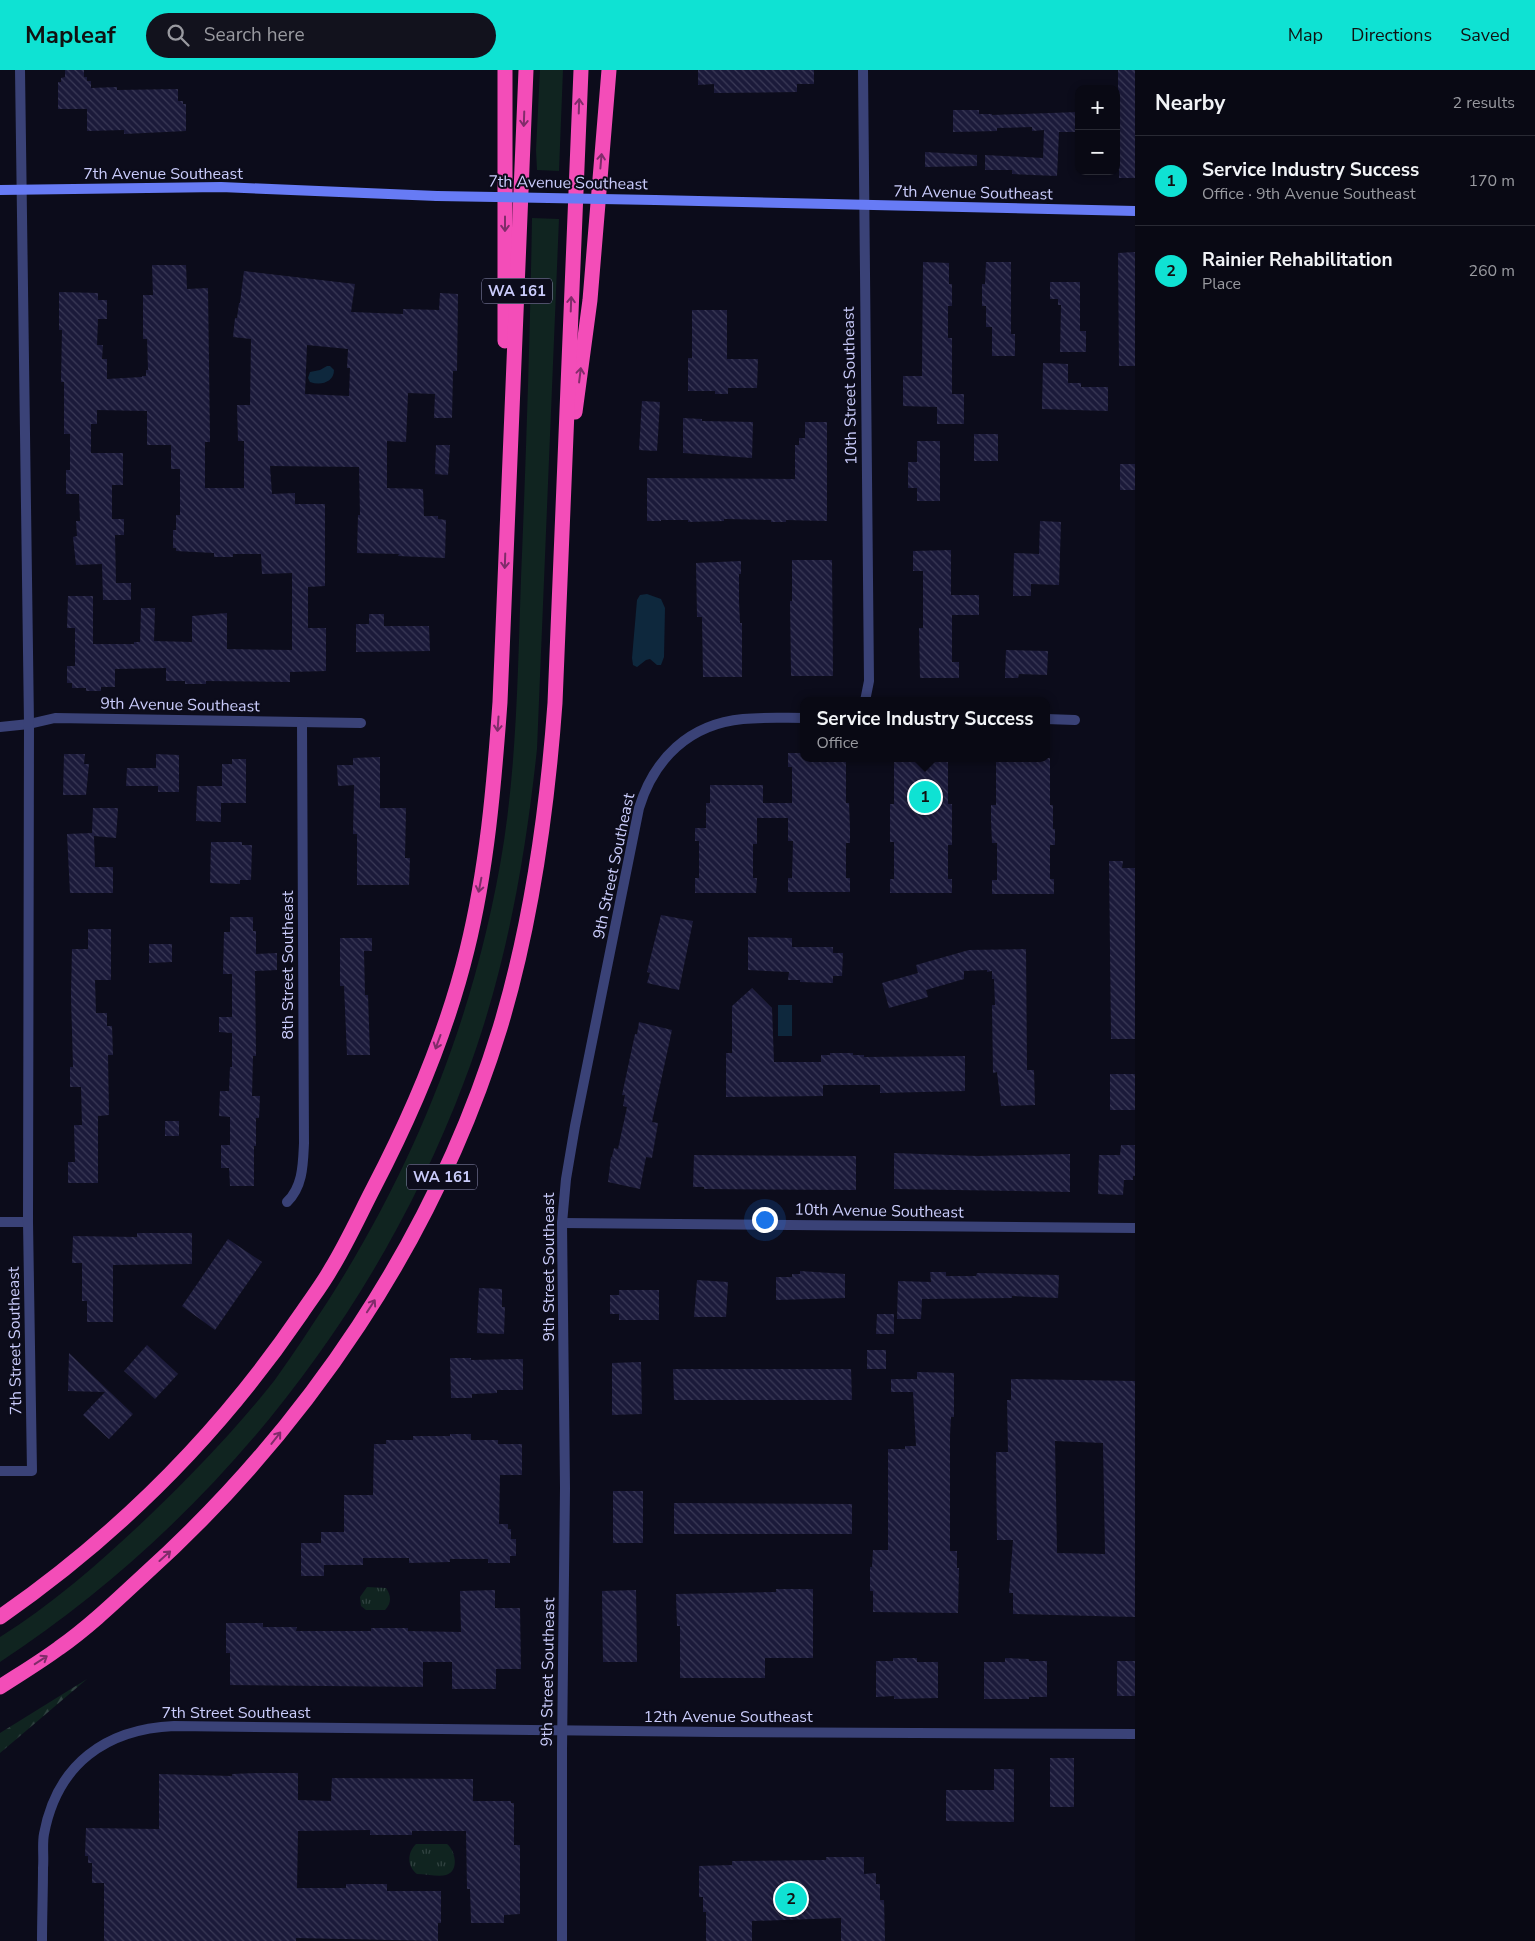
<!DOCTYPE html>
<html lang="en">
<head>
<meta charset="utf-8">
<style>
  :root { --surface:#090914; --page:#12121d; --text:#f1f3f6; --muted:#999aa0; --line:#292a34; --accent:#0fe2d3 }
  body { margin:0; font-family:"Nunito Sans",sans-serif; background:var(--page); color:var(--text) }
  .controls { position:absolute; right:15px; top:15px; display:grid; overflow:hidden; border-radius:10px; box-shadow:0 2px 8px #0003 }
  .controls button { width:45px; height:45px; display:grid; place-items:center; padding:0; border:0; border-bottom:1px solid var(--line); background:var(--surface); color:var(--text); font:25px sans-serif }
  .you { position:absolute; left:764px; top:1149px; width:18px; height:18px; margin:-12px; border:4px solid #fff; border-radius:50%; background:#1a73e8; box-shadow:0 0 0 8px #1a73e833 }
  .badge { display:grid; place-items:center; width:32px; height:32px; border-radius:50%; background:var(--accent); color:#111; font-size:16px; font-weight:700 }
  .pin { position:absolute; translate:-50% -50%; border:2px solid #fff; box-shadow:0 1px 5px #0006 }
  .popup { position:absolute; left:800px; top:627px; width:250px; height:65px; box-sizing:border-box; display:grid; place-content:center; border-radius:10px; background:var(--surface); filter:drop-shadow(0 1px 4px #0005); font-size:16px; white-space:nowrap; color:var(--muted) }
  .popup b { font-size:19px; color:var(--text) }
  .popup::after { content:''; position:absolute; left:50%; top:100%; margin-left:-10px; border:10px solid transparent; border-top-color:var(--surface) }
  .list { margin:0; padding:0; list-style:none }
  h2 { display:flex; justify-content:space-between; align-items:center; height:65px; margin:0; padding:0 20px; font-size:21px }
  h2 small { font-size:16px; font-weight:400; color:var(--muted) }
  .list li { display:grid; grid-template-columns:32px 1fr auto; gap:15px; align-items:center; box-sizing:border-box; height:90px; padding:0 20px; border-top:1px solid var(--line) }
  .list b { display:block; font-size:19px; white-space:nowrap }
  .list p { margin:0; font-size:16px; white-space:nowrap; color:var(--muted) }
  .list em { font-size:16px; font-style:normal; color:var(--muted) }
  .icon { flex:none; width:28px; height:28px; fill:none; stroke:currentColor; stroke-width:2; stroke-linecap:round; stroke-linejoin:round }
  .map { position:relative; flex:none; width:1135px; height:1871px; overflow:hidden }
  header { display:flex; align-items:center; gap:30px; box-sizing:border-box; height:70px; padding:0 25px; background:var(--accent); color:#111 }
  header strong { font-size:24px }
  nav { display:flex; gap:28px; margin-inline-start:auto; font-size:18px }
  .search { width:350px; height:45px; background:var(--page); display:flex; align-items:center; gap:12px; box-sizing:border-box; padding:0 18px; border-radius:28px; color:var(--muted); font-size:19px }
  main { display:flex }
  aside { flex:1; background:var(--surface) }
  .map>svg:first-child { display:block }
  .grass { fill:#102420 }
  .forest { fill:url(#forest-firs) }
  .park { fill:url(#park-tufts) }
  .water { fill:#0e283d }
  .building { fill:url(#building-back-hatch); fill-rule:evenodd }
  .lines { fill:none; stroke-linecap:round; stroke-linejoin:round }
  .street { stroke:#3a4277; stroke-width:10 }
  .secondary { stroke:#677bf5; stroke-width:10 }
  .highway { stroke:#f34db8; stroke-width:15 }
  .secondary-bridge { stroke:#677bf5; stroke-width:10 }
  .oneway { stroke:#802c6a }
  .labels { text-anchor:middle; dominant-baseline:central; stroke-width:4; stroke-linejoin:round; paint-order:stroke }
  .shield { fill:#0c0c1b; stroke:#9192b8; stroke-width:1 }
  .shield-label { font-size:15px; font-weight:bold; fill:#caccfb }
  .street-label { font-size:16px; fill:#caccfb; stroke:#0c0c1b }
</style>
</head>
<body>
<header>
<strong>Mapleaf</strong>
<div class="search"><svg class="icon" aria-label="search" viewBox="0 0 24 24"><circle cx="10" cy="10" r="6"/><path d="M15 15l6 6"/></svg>Search here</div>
<nav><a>Map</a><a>Directions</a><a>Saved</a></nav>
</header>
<main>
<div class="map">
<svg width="1135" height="1871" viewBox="0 0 1135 1871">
  <defs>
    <pattern id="forest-firs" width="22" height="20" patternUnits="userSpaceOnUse" patternTransform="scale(1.25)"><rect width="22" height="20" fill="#102420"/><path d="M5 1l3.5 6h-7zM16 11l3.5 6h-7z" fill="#314341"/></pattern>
    <pattern id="park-tufts" width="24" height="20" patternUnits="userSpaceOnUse" patternTransform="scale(1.25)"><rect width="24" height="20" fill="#102420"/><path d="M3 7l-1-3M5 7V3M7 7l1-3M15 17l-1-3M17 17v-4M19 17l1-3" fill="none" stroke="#314341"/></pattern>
    <pattern id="building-back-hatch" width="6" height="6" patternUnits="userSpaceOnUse" patternTransform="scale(1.25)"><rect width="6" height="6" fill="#1b1a3a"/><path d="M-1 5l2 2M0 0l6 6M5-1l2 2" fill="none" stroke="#3b3a57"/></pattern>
  </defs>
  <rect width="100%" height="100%" fill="#0c0c1b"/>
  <g class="grass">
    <polygon points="540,0 563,0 559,101 537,100 536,80"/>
    <path d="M532 148 559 149 537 679C525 792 505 905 464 1012 375 1248 211 1453 0 1592V1567C54 1533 103 1490 149 1446 193 1404 236 1359 274 1311 293 1285 310 1258 328 1231 418 1090 478 937 504 771 517 684 518 595 521 508 526 388 530 268 532 148Z"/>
  </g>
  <polygon class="forest" points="87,1609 0,1683 0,1663"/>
  <g class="park">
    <path d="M367 1517 386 1518C391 1525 392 1533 385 1540H366L361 1536 360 1527Z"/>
    <path d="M416 1774H447C455 1780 460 1801 446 1805 438 1807 426 1804 417 1804 407 1796 407 1783 416 1774Z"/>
  </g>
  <g class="water">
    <path d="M327 296H330L334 300C334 312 321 316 310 312L308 308 310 302 320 300Z"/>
    <polygon points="647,524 661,529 665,538 664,587 661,595 657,595 650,589 646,590 637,597 633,595 632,588 637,530 640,525"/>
    <rect x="778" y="935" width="14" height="31"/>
  </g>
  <g class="building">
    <polygon points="65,0 84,0 84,7 87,7 87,11 91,11 91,18 117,17 117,20 178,19 178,31 183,31 183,34 186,34 186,61 124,64 124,60 87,61 87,39 58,39 58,12 61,12 61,8 65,7"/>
    <polygon points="698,0 814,0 814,14 797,14 797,22 714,23 714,14 698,15"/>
    <polygon points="1118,0 1135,0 1135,108 1119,108 1119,100 1116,100 1116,76 1118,76"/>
    <polygon points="953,40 979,40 979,44 992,44 992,45 1079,42 1079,62 1059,62 1057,106 1012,104 1012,100 985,100 985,85 1043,88 1044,60 1032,61 1032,57 997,58 997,61 953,62"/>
    <polygon points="925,82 977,85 977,96 925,97"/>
    <polygon points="1135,182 1135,296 1119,296 1118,183"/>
    <polygon points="923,192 949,193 949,214 952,214 952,236 948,236 948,268 952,268 952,324 964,324 964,354 937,354 937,337 903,336 903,306 922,306"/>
    <polygon points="986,192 1011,192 1011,264 1015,264 1015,286 992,286 992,257 986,257 986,236 982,236 982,214 985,214"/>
    <path d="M152 195H186L187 219 208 218 210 372H205V418H244V371H238L237 335H250L251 269 233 267 235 248H237L239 233H240L244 201 355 214 351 242 403 244V239L439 240 440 223 458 224 457 301H453L452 348H434L435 324 408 323 406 372 387 371V418L423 419 424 446H438V449L446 450 445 488 398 486 399 484 357 483 358 445H360L359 397 270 396 272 424 295 423V434H325V516L308 517V558H326V601L290 602V612L206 611V614H185V611H166V598L115 599V617H101V621H86V618H72V613H67V596H75V558H67L68 526H93V574H134V572H140L141 538H155L154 571 192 572V546L227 543V579L292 580V503L262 504 261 484H233V487H214V483L176 481V478H173V460H176V445H180V399H171V375H147V341L97 340V354H91V383H123V415H112V449H124V465H115L116 513H131V530H103L102 494 76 495 73 467 77 466 76 451H80L79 424H66V400H70V364H64V312H61L62 260H59V222L98 223V230H107V249H98L97 275H103L102 289H107V309L142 307V306H146V300H148L147 269H143V225H153ZM307 275 348 279 347 298H350L349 326 305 324Z"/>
    <polygon points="1050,212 1080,212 1080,261 1086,261 1086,282 1060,282 1061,235 1058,235 1058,229 1050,229"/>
    <polygon points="692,240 727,240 727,289 758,289 757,318 728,318 728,324 715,324 715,321 688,321 688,288 692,288"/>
    <polygon points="1043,293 1068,294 1068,313 1081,313 1081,317 1108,317 1108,341 1042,339"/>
    <polygon points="642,331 660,332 657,381 639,380"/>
    <polygon points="683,348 702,349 702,351 753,352 752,388 683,383"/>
    <polygon points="805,352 827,352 827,451 786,450 786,452 771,452 771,450 724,449 724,451 688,452 688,450 661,450 661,451 647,451 647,408 795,409 795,375 799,375 799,368 805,368"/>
    <rect x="974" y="364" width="24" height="27"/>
    <polygon points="917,371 940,371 940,431 917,431 917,418 908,418 908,392 917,392"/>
    <polygon points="436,375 450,375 448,405 435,404"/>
    <rect x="1120" y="394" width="15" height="26"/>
    <polygon points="1040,451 1061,452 1059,515 1031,514 1031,526 1013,526 1014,483 1039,484"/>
    <polygon points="951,480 951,525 979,525 979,545 952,545 952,592 959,592 959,608 920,608 919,558 923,558 923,501 913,501 913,481"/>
    <polygon points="792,490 832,490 833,606 791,606 790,531 792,531"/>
    <polygon points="741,491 741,504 739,504 739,532 740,553 742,553 742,607 703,607 702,547 697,547 696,493"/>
    <polygon points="369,544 384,544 384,556 429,556 430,581 356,582 356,554 369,554"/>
    <polygon points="1006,580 1048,581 1047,605 1019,604 1018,608 1005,608"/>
    <polygon points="788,683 804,683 804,688 846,688 846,733 849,733 850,758 850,773 846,773 846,808 850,808 850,822 788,822 788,808 792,808 793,771 788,771 788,748 757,748 757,774 753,774 753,808 757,808 756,823 695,823 695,808 699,808 699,771 695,771 695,758 706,758 706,733 710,733 710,715 763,715 763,733 792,733 792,697 788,697"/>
    <polygon points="64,684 85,684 84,694 89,694 86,725 63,725"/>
    <polygon points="156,684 179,685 179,722 158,722 158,716 126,716 127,698 156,698"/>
    <polygon points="380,687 380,738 406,738 405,788 410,788 409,815 357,815 357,764 353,764 354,715 338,716 337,695 353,695 353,688"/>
    <polygon points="894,688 948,688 948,734 952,734 952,775 948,775 948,809 952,809 952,823 890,823 890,809 894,809 894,772 890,772 890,734 894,734"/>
    <polygon points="996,688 1050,688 1050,735 1053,735 1053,759 1055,759 1055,775 1050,775 1050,809 1054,809 1054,824 992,824 992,810 997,810 997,773 992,773 991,749 991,735 996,735"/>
    <polygon points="232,689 246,689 246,733 221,733 221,752 196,751 197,716 222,716 222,694 232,694"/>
    <polygon points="93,738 118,738 116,768 94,766 95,797 113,797 113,823 70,823 67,764 92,763"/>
    <polygon points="211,772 242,772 242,775 252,775 251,810 240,810 240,814 210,813"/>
    <polygon points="1109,791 1123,791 1122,798 1135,798 1135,969 1111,969"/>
    <polygon points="661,845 693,851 679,920 647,913 650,903 647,902"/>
    <polygon points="230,847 253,847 253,861 256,861 256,884 277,883 277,900 255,901 256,986 253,986 252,1026 260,1026 259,1048 256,1048 256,1076 254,1076 254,1116 230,1116 229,1098 221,1098 221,1075 230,1075 230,1047 219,1046 220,1021 229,1021 230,997 232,997 232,963 219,962 219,947 232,947 232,904 223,904 224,862 230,862"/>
    <polygon points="88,859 111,859 111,910 95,910 96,943 107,943 107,956 112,956 113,985 108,985 109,1045 98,1046 98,1113 68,1113 68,1092 75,1092 74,1055 82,1055 81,1017 70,1017 70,997 73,997 71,926 72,879 88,879"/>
    <polygon points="748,867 792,868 792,877 833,877 833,883 843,883 842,906 833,906 833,913 800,912 800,910 788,910 789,902 748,900"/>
    <polygon points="340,868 372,868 372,881 364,881 365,925 368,925 370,985 347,985 344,916 340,916"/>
    <polygon points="149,874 172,874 172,892 149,893"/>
    <polygon points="1026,879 1027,1000 1034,1000 1035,1035 1001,1036 997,1002 993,1003 992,935 995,935 994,909 992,909 992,901 987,902 987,900 964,901 964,909 926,920 928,927 889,938 882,913 918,903 916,895 969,880"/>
    <polygon points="752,918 772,938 774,992 821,992 821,985 830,985 830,983 853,983 853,985 864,985 864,987 965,986 965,1021 880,1023 880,1015 823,1015 823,1026 726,1027 726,983 732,983 732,936"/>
    <polygon points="639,952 672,960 652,1052 658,1053 652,1088 646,1087 640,1119 608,1112 611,1087 612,1087 614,1078 618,1079 627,1037 623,1036 625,1025 622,1025 635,964 637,964"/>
    <rect x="1110" y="1004" width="25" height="36"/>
    <rect x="165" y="1051" width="14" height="15"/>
    <polygon points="1121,1075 1135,1075 1135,1106 1133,1106 1133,1110 1124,1110 1123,1125 1098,1124 1099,1085 1120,1085"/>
    <polygon points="894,1083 978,1086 1070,1084 1070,1122 894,1119"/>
    <polygon points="694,1085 856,1086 856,1120 704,1119 704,1117 693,1117"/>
    <polygon points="137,1163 192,1163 192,1194 113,1195 113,1252 87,1252 87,1231 82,1231 82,1193 72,1193 73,1166 137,1167"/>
    <polygon points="228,1169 262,1192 215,1260 182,1236"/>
    <polygon points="800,1201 845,1204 845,1228 776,1230 776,1207 792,1207 792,1204 800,1204"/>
    <polygon points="930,1202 946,1202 946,1206 976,1206 977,1203 1059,1205 1058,1228 1012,1226 1012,1228 922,1229 921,1249 897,1249 898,1211 931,1212"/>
    <polygon points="697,1210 728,1212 726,1247 694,1247"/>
    <polygon points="479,1218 502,1219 502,1237 505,1237 504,1264 477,1263"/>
    <polygon points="619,1220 659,1220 659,1250 619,1250 619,1244 610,1244 610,1225 619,1225"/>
    <polygon points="877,1244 894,1244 894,1264 876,1264"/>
    <polygon points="147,1275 178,1304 155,1329 124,1301"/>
    <rect x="867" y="1280" width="19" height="19"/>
    <polygon points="69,1283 133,1344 109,1369 83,1345 105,1322 68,1321"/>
    <polygon points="450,1288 471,1288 471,1290 523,1289 523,1320 497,1320 497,1323 472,1324 472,1328 451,1328"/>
    <polygon points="641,1292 642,1344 612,1345 612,1293"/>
    <polygon points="673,1299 851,1299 852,1330 674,1330"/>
    <polygon points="917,1302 954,1303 954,1347 951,1347 950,1365 950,1481 957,1481 957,1498 959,1498 958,1543 873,1542 873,1521 870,1521 870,1497 872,1497 873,1480 888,1480 888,1379 905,1379 905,1376 916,1376 913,1322 891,1322 891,1309 917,1309"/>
    <path d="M1011 1309 1135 1311V1547L1013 1544V1523H1009L1013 1470H997L996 1382H1008L1007 1330H1011ZM1055 1371 1103 1373 1105 1484 1057 1483Z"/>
    <polygon points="450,1364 471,1364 471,1370 498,1370 498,1374 522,1374 522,1405 500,1405 499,1454 508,1454 508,1459 511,1459 511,1469 516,1469 516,1486 510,1486 510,1493 488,1493 488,1489 450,1489 450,1492 409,1493 409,1488 363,1488 363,1495 324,1495 324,1506 301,1506 301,1473 321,1473 321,1462 344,1462 344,1425 373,1425 374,1374 386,1374 386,1370 413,1370 413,1366 450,1366"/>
    <rect x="613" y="1421" width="30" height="52"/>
    <polygon points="674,1433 852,1434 852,1464 674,1464"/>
    <polygon points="776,1519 813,1519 813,1588 765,1588 765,1608 680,1608 680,1556 677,1556 676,1524 776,1522"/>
    <polygon points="495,1520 495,1538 520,1538 521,1599 496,1599 496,1619 452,1619 452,1592 423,1592 423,1617 230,1615 230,1583 226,1583 226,1553 263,1553 263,1557 297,1557 296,1561 371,1561 371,1558 408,1558 408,1561 461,1562 460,1521"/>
    <polygon points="636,1520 637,1592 603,1592 602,1521"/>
    <polygon points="893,1588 917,1588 917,1592 938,1592 938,1628 894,1629 894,1626 876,1627 876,1591 893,1591"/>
    <polygon points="1005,1588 1029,1589 1029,1591 1047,1591 1047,1627 1029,1627 1029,1629 984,1629 984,1592 1005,1592"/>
    <rect x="1117" y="1591" width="18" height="35"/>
    <rect x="1050" y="1688" width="24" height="49"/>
    <polygon points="994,1699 1014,1699 1014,1752 946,1751 946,1720 994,1720"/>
    <polygon points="259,1703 298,1703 298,1730 331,1731 332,1708 473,1709 473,1731 511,1731 511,1733 514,1733 514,1775 520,1775 520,1844 504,1845 504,1853 471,1853 470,1819 467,1819 466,1761 412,1761 412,1765 370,1765 370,1760 298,1761 297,1818 346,1818 346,1814 387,1814 387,1821 441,1821 441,1853 438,1853 438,1871 296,1868 296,1871 104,1871 104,1813 92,1813 92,1793 88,1793 88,1786 85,1786 86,1758 159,1759 159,1704 232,1706 232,1704"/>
    <polygon points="826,1787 864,1787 864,1804 876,1803 876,1814 880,1814 880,1830 884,1830 885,1871 841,1871 841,1848 752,1851 752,1871 706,1871 706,1842 703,1842 703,1827 699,1827 699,1796 732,1795 732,1791 826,1790"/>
  </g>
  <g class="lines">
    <g class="street">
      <polyline points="863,0 869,611 865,631"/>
      <polyline points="1046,649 1075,650"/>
      <polyline points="0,657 29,654 55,648 361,653"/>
      <path d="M287 1132C303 1117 303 1094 304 1073L302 653"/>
      <polyline points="0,1152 28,1152"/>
      <polyline points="562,1153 1135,1158"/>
      <polyline points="0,1401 32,1401 28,1152 29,654 20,0"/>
      <path d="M42 1871C42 1847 43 1822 43 1798 44 1787 42 1774 44 1764 57 1694 106 1659 174 1656L718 1662 1135 1664"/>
      <path d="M562 1871V1680L565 1418 562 1153 566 1109 575 1056 639 738C654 689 689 654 743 649 763 647 783 648 804 648"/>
    </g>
    <g class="secondary">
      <polyline points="0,120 221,117 437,126"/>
      <polyline points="655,130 1135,141"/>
    </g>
    <g class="highway">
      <polyline points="505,0 505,271"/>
      <polyline points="575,342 590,230 609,0"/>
      <path d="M0 1547C118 1465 220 1363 301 1244 311 1229 322 1215 331 1199 347 1173 360 1144 374 1117 413 1042 447 962 467 880 487 799 494 715 500 632L526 0"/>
      <path d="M0 1617C20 1604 40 1592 59 1578 89 1557 117 1530 144 1505 307 1358 435 1169 500 958 532 852 547 743 555 633L581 0"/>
    </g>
    <polyline class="secondary-bridge" points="437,126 655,130"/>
  </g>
  <defs><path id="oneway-shaft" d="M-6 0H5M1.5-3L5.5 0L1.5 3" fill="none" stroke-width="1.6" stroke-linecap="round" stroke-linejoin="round" transform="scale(1.25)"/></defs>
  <g class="oneway">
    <use href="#oneway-shaft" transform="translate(579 36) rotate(-88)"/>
    <use href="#oneway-shaft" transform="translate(524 49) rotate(92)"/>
    <use href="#oneway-shaft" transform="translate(601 91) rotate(-85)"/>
    <use href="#oneway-shaft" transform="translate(505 154) rotate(90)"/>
    <use href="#oneway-shaft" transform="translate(571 234) rotate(-88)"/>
    <use href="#oneway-shaft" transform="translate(580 305) rotate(-83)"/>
    <use href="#oneway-shaft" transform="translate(505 491) rotate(92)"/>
    <use href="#oneway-shaft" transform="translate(498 654) rotate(94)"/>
    <use href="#oneway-shaft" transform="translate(480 815) rotate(101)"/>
    <use href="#oneway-shaft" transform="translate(438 972) rotate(110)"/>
    <use href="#oneway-shaft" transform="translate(371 1236) rotate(-57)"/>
    <use href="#oneway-shaft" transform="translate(276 1368) rotate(-52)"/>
    <use href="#oneway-shaft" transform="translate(165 1486) rotate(-42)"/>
    <use href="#oneway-shaft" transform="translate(41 1590) rotate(-33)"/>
  </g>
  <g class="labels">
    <g class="shield">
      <rect x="482" y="208.5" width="70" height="25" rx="4"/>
      <rect x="407" y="1094.5" width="70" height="25" rx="4"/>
    </g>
    <g class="shield-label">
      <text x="517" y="221">WA 161</text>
      <text x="442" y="1107">WA 161</text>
    </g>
    <g class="street-label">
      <text x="163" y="104">7th Avenue Southeast</text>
      <text transform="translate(568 113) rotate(1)">7th Avenue Southeast</text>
      <text transform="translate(973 123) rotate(1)">7th Avenue Southeast</text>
      <text transform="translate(850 316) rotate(-91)">10th Street Southeast</text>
      <text transform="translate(180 635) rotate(1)">9th Avenue Southeast</text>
      <text transform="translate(614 796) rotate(-78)">9th Street Southeast</text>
      <text transform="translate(288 895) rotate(-90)">8th Street Southeast</text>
      <text transform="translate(879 1141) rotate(1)">10th Avenue Southeast</text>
      <text transform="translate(549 1197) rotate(-90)">9th Street Southeast</text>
      <text transform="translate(15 1271) rotate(-91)">7th Street Southeast</text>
      <text transform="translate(548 1602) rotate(-89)">9th Street Southeast</text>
      <text x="236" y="1643">7th Street Southeast</text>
      <text x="728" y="1647">12th Avenue Southeast</text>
    </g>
  </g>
</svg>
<div class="controls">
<button>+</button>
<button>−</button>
</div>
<div class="you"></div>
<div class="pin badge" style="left:925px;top:727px">1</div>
<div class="popup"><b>Service Industry Success</b>Office</div>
<div class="pin badge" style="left:791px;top:1829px">2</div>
</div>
<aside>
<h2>Nearby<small>2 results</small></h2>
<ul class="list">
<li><span class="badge">1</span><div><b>Service Industry Success</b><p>Office · 9th Avenue Southeast</p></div><em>170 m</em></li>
<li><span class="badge">2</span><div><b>Rainier Rehabilitation</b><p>Place</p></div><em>260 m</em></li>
</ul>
</aside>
</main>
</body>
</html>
